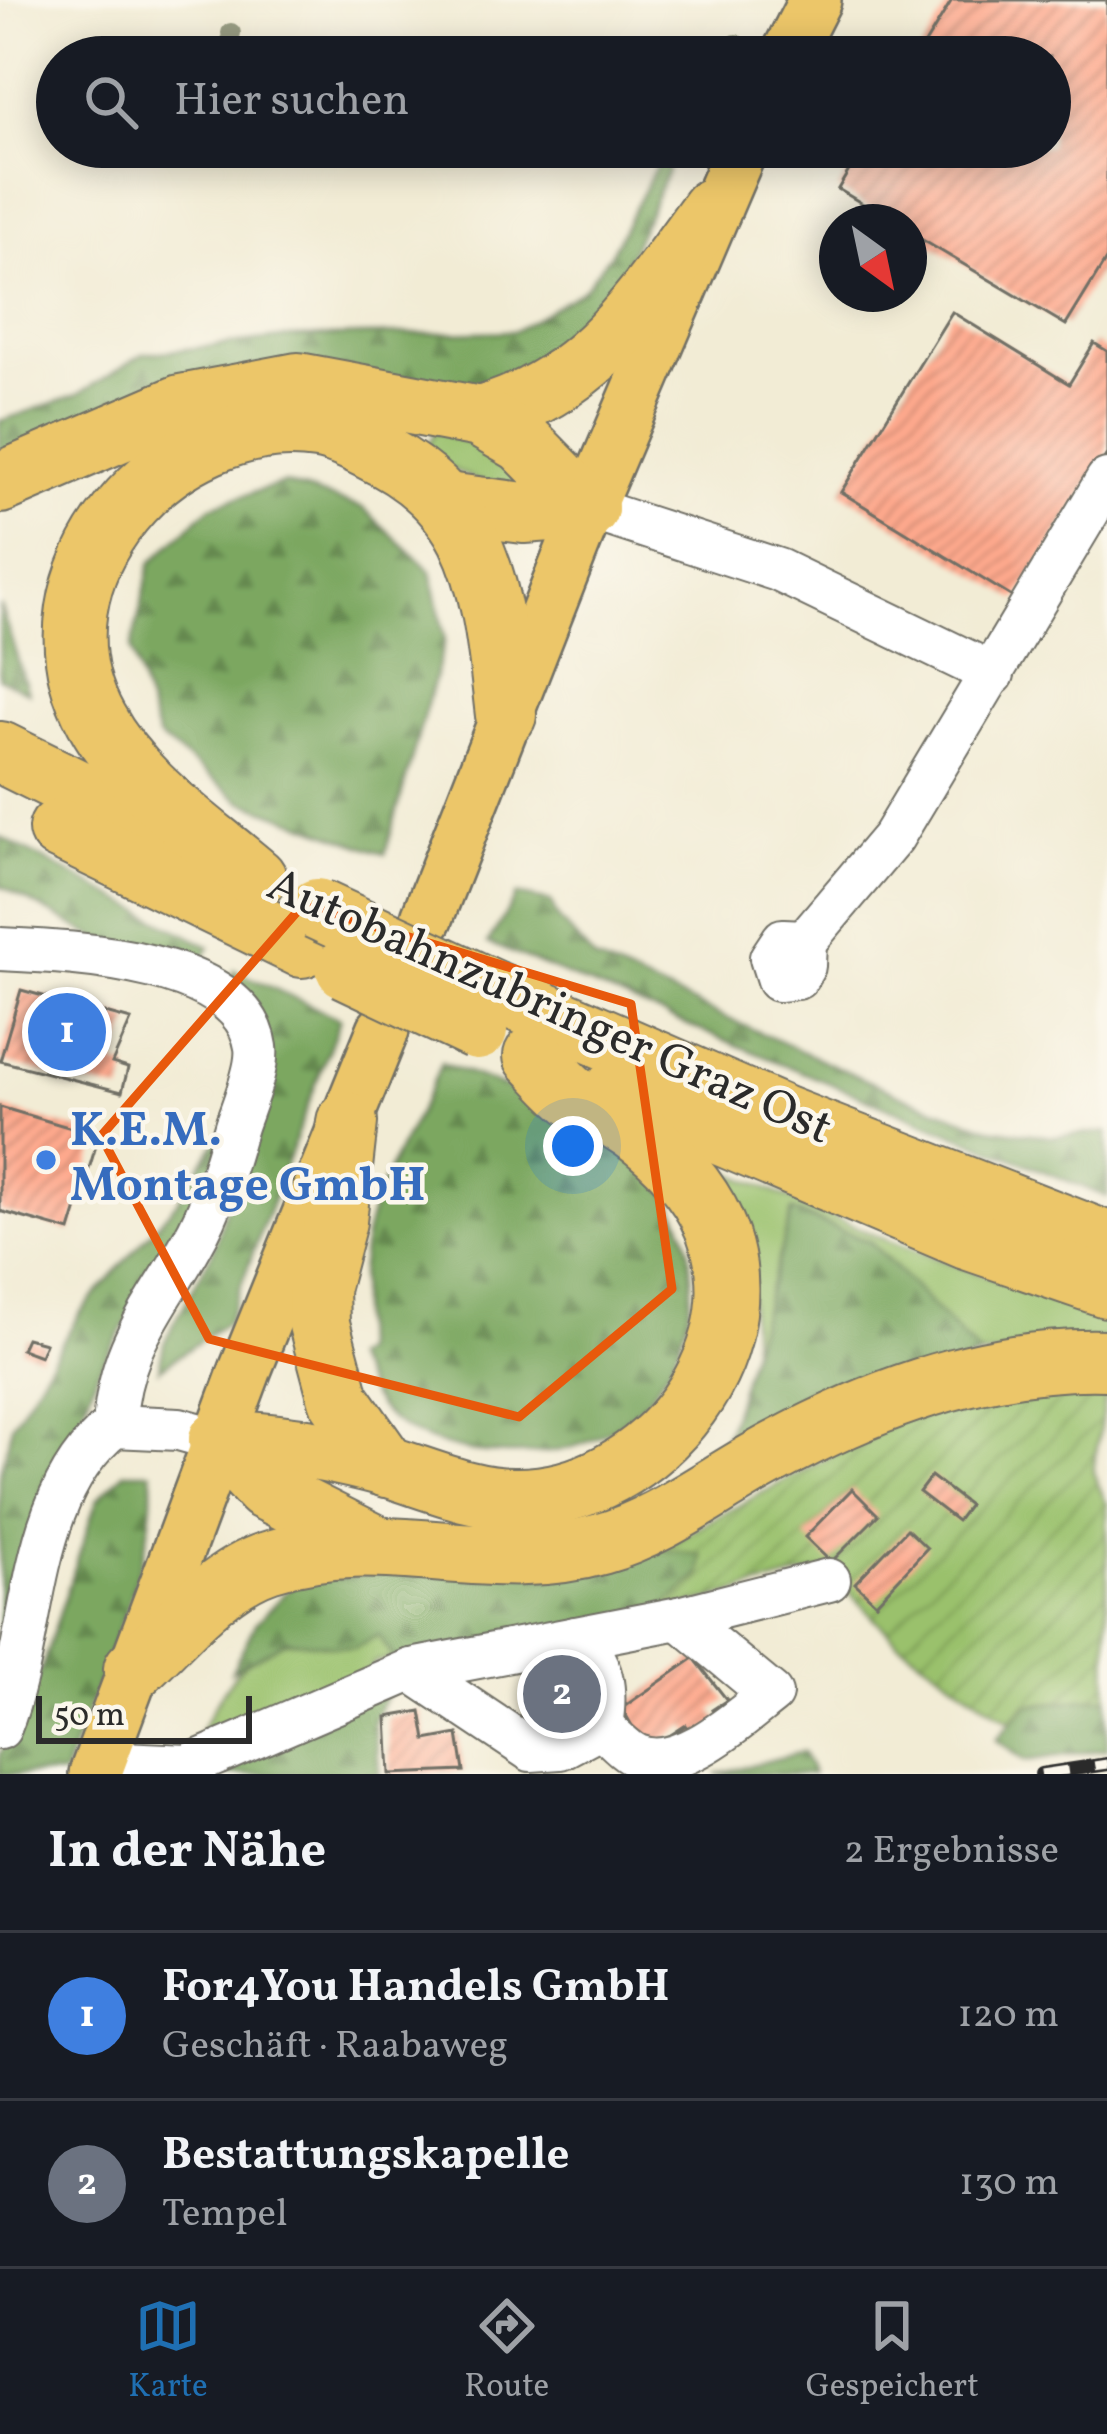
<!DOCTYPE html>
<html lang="de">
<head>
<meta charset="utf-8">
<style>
  :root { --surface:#171b24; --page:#20242c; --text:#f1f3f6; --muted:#9ea1a6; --line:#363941; --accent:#1f6fb2 }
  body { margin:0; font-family:Vollkorn,serif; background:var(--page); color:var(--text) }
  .compass { position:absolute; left:819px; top:204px; width:108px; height:108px; border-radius:50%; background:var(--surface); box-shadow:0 6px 30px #0003; rotate:147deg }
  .scale { position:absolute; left:36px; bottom:30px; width:216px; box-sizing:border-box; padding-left:12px; border:6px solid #2b2b2b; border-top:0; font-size:33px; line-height:42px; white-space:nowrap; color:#2b2b2b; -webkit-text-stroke:9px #fbf7ec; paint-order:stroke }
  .you { position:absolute; left:573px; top:1146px; width:42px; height:42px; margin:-30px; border:9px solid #fff; border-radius:50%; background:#1a73e8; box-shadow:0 0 0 18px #1a73e833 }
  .badge { display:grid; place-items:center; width:78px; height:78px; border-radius:50%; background:var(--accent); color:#fff; font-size:39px; font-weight:700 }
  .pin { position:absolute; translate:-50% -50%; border:6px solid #fff; box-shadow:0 3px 12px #0006 }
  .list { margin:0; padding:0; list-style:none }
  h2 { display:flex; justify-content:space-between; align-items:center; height:156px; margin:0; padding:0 48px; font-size:51px }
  h2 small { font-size:39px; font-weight:400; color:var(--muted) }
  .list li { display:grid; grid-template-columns:78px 1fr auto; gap:36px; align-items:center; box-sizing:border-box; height:168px; padding:0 48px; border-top:3px solid var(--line) }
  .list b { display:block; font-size:45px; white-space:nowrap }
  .list p { margin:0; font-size:39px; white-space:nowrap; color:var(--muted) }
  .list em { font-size:39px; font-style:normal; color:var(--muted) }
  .icon { flex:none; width:66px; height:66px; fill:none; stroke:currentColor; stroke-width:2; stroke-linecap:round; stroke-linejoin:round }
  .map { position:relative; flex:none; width:1107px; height:1774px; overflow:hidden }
  .search { position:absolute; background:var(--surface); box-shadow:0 6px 30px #0003; left:36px; right:36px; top:36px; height:132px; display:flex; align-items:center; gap:30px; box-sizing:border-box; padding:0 42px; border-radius:66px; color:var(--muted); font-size:45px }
  .sheet { height:492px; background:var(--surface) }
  nav { display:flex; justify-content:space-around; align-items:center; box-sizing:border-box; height:168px; border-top:3px solid var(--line); background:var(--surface); font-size:33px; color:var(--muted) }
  nav a { display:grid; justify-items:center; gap:6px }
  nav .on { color:var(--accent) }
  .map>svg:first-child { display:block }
  .green { fill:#9ac16c; stroke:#62764c; stroke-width:3 }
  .forest { fill:url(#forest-firs); stroke:#536946; stroke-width:3 }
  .garden { fill:url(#garden-furrows); stroke:#62764c; stroke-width:3 }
  .building { fill:url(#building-hatch) }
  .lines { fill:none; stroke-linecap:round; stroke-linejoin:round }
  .minor-casing { stroke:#716f66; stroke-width:46 }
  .major-casing { stroke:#716f66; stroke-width:56 }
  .highway-casing { stroke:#716f66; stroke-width:64 }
  .minor { stroke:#fff; stroke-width:42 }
  .major { stroke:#ecc669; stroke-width:51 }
  .highway { stroke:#ecc669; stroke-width:60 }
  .rail-casing { stroke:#2b2b2b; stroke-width:14 }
  .rail { stroke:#fbf7ec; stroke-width:9; stroke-dasharray:27; stroke-linecap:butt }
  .highway-bridge-casing { stroke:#716f66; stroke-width:64; stroke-linecap:butt }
  .highway-bridge { stroke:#ecc669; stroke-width:60 }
  .tree { fill:#979b82 }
  .marked { fill:none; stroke:#e8590c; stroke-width:9; stroke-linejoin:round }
  .shop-dot { fill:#3f7fe0; stroke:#fbf7ec; stroke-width:4.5 }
  .labels { text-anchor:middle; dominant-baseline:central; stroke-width:9; stroke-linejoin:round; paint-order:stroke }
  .street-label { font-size:48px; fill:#2b2b2b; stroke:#fbf7ec }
  .shop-label { font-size:48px; font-weight:bold; fill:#366cbe; stroke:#fbf7ec; text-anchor:start }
</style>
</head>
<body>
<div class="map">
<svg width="1107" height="1774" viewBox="0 0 1107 1774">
  <defs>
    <pattern id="forest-firs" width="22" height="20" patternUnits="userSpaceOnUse" patternTransform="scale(3)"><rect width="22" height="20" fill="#7ba760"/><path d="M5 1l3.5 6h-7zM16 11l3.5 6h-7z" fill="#65884f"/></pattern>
    <pattern id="garden-furrows" width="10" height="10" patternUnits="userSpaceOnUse" patternTransform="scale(3)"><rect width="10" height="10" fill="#9ac16c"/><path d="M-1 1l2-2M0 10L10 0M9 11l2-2" fill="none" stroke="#7e9d59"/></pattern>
    <pattern id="building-hatch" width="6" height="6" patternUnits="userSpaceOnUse" patternTransform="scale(3)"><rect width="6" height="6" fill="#fea98d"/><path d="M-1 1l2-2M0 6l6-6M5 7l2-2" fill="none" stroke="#ce8a73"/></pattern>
  </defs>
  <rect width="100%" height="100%" fill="#fbf7ec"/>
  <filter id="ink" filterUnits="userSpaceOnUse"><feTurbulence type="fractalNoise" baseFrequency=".00833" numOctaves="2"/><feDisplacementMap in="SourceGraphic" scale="24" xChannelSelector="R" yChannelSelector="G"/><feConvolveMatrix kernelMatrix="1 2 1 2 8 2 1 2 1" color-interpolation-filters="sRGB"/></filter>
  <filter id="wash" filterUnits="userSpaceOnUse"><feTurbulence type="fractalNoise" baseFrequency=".004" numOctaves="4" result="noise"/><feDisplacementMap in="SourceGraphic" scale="48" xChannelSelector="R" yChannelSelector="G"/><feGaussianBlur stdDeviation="2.7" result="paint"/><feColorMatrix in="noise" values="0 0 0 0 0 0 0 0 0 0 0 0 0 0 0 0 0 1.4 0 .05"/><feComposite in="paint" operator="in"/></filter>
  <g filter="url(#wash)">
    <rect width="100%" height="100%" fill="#f2ecd5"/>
    <g class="green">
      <polygon points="436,430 491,451 541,492 493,488 422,455"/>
      <polygon points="693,1157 888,1241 1107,1319 1107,1343 980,1356 870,1242 793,1211 752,1353 749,1279"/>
      <path d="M378 1635 394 1659 374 1662 369 1673 188 1753C212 1715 240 1638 295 1641 328 1643 348 1651 378 1635Z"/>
    </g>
    <g class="forest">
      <polygon points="662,155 668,170 615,287 575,337 537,371 478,394 0,454 0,421 77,395 143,354 291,337 515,331 584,289 611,253"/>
      <polygon points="283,483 363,508 431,571 445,640 385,854 241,801 158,737 131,649 151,563 211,506"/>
      <polygon points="0,605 28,692 0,678"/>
      <polygon points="0,837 210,947 196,969 100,940 0,885"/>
      <polygon points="517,895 551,902 556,916 595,960 908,1098 989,1128 1052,1137 1107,1132 1107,1197 488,943"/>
      <polygon points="234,970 340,1019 227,1323 159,1369 164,1343 214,1249 269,1053 231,983"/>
      <path d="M441 1063C516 1093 610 1117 661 1186 719 1264 689 1383 607 1432 567 1457 519 1456 475 1452 446 1448 405 1434 384 1413 371 1399 361 1375 351 1358L360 1352C358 1300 357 1246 377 1196 394 1153 423 1110 441 1063Z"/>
      <polygon points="224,1129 211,1206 142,1297 98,1371 66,1455 0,1685 0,1478 12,1425 80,1313 177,1202"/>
      <polygon points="792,1211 870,1242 980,1356 714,1460 729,1427"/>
      <path d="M125 1472H151C164 1546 89 1698 64 1774H0V1755L43 1664 97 1500Z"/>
      <polygon points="658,1549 702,1554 700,1575 657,1613 394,1659 378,1635 354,1648 287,1640 232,1671 255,1624 296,1581"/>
      <polygon points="389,1689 373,1721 380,1774 190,1774"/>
      <polygon points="1107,1697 1107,1749 1025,1761 996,1739 1027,1705"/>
      <polygon points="803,1752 812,1774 716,1774"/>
    </g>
    <polygon class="garden" points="1107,1384 1093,1472 1107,1505 1107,1697 1027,1705 1011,1722 898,1642 826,1569 657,1613 700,1576 702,1555 658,1549 898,1420 1061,1386"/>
    <g id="blocks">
      <g class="building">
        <polygon points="952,0 1107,0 1107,258 1066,325 909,232 909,222 893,222 838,189 863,147 1050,147 1050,57 917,57"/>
        <polygon points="952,312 1069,384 1094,343 1107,351 1107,454 1017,600 841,492"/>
        <polygon points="21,990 131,1020 112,1063 128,1068 122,1092 0,1061"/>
        <polygon points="0,1107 99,1136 70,1231 0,1211"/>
        <polygon points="26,1338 45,1343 40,1356 21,1349"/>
        <polygon points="931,1476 969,1505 957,1521 919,1492"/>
        <polygon points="852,1489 878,1515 831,1562 805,1537"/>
        <polygon points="907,1529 927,1548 876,1603 855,1583"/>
        <polygon points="556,1651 592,1708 563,1726 527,1669"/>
        <polygon points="694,1658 727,1700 712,1710 720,1722 696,1739 686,1725 646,1751 622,1708"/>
        <polygon points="421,1711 426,1740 458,1734 464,1771 390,1774 387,1717"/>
      </g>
    </g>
  </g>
  <g filter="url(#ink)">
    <use href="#blocks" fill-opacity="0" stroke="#716f66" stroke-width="3"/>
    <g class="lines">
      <defs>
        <g id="minor">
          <polyline points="588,508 778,570 993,674"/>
          <polygon points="783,940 805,941 804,966 797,978 778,980 771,958"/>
          <polyline points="805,941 893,837 1107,480"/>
          <path d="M0 949C67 952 243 958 256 1047 259 1068 243 1105 236 1126 224 1168 213 1207 191 1245 153 1313 120 1344 114 1426"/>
          <path d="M576 1638C604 1664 607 1690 601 1726"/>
          <path d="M411 1670 531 1750 560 1748 601 1726C612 1735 625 1751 638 1756 680 1774 740 1718 771 1694L679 1618"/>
          <path d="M0 1728C39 1631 25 1497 114 1426L179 1429 219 1440"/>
          <polyline points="100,1762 188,1766 411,1670 679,1618 829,1580"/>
        </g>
        <g id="major">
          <polyline points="786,57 815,0"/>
          <polyline points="427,918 588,508 742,147"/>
          <polyline points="95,1774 246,1368 383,1030"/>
        </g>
        <g id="highway">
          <path d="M480 417C596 384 643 301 711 209"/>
          <polyline points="0,483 181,405 298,383 480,417 523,442 588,508"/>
          <polyline points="446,503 524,513 588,508"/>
          <polyline points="0,752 178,840"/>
          <polyline points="59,829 302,947"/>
          <path d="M256 878C199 829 132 786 96 719 18 576 168 407 318 429 340 432 366 447 385 457 420 476 450 503 468 538 495 592 499 657 506 715"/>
          <polyline points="494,991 785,1117 1107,1242"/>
          <polyline points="615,1090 967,1239 1107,1287"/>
          <polyline points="347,1122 336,1221 318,1289 319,1324 339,1399 387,1467"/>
          <path d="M219 1440C277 1443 333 1451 389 1467 429 1479 471 1498 513 1498 651 1501 777 1343 708 1212 689 1177 655 1142 620 1121 607 1113 592 1109 579 1100 563 1089 548 1070 534 1056"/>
          <polyline points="219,1440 264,1489 371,1543"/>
          <path d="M134 1669C174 1632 215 1580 268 1562 381 1524 489 1577 601 1544 655 1529 705 1492 754 1464 861 1403 982 1356 1107 1360"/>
        </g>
      </defs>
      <use href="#minor" class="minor-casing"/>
      <use href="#major" class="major-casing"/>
      <use href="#highway" class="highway-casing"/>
      <use href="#minor" class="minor"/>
      <use href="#major" class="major"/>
      <use href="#highway" class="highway"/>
      <defs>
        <polyline id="rail" points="1041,1774 1107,1764"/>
      </defs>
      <use href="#rail" class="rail-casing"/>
      <use href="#rail" class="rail"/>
      <defs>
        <g id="highway-bridge">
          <polyline points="317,909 494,991"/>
          <polyline points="346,968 477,1030"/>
        </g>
      </defs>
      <use href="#highway-bridge" class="highway-bridge-casing"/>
      <use href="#highway-bridge" class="highway-bridge"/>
    </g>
    <g class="tree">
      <circle cx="231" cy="33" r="10"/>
      <circle cx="736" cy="44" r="10"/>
    </g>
  </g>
  <path class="marked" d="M303 905 631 1004 672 1289 519 1417 209 1339 101 1136Z"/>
  <circle class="shop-dot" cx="46" cy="1160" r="12"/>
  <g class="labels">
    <g class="street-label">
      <text transform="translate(549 1008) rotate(24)">Autobahnzubringer Graz Ost</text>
    </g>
    <g class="shop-label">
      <text x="70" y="1132">K.E.M.<tspan x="70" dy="55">Montage GmbH</tspan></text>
    </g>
  </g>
</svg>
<svg class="compass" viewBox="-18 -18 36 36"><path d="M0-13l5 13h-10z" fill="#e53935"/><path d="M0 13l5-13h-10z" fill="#9ea1a6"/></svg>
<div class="scale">50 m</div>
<div class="you"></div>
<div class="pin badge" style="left:67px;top:1032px;background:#3f7fe0">1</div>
<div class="pin badge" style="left:562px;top:1694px;background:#6b7280">2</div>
<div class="search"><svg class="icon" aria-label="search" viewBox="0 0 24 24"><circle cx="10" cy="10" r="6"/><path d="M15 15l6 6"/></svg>Hier suchen</div>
</div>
<section class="sheet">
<h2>In der Nähe<small>2 Ergebnisse</small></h2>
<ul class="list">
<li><span class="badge" style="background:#3f7fe0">1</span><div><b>For4You Handels GmbH</b><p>Geschäft · Raabaweg</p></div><em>120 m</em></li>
<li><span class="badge" style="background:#6b7280">2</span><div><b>Bestattungskapelle</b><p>Tempel</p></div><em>130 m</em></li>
</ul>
</section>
<nav>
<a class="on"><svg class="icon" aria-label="map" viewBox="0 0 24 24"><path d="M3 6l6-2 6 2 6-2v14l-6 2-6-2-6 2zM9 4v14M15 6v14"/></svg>Karte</a>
<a><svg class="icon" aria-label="directions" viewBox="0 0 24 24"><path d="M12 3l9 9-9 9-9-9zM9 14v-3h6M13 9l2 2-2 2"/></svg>Route</a>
<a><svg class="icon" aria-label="saved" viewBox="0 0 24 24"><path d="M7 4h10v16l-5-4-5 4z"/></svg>Gespeichert</a>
</nav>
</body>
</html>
